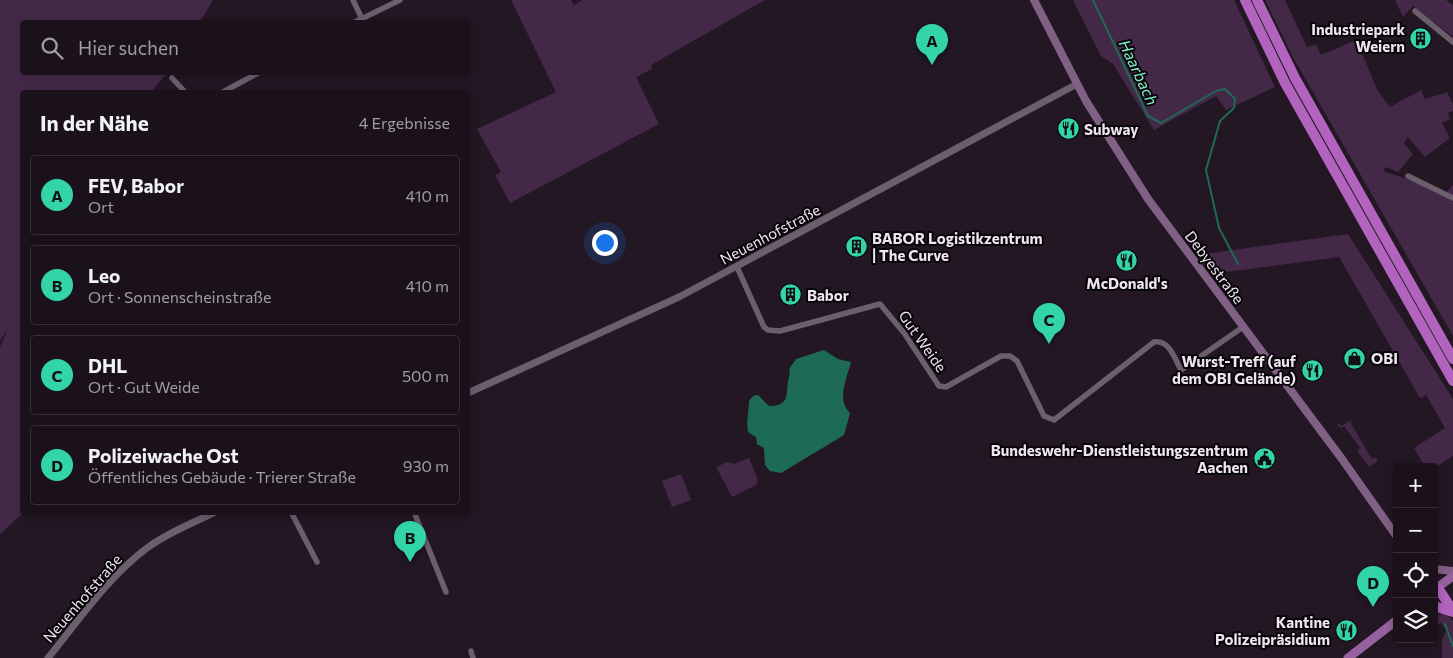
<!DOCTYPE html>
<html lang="de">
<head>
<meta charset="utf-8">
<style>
  :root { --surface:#1a111a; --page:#231a23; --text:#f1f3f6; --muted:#9f9da2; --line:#383139; --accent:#33d4a8 }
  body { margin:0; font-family:Commissioner,sans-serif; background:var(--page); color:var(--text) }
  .controls { position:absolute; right:15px; bottom:15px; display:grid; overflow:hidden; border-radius:5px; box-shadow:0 2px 8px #0003 }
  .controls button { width:45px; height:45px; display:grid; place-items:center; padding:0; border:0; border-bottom:1px solid var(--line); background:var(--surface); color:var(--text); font:25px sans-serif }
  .you { position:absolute; left:604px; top:242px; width:18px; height:18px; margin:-12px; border:4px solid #fff; border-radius:50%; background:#1a73e8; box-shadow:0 0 0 8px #1a73e833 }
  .badge { display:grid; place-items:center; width:32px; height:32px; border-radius:50%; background:var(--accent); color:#111; font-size:16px; font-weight:700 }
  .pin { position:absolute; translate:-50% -41px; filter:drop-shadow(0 1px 2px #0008) }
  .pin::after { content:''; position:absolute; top:26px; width:18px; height:15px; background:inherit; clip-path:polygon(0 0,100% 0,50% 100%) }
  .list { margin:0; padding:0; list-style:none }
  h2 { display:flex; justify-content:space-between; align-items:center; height:65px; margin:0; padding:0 20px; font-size:21px }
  h2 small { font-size:16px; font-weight:400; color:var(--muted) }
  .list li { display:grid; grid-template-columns:32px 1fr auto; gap:15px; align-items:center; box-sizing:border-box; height:80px; margin:0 10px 10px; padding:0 10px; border:1px solid var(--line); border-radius:5px }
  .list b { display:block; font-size:19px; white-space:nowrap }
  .list p { margin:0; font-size:16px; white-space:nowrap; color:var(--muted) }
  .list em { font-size:16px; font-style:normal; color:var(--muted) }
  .icon { flex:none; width:28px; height:28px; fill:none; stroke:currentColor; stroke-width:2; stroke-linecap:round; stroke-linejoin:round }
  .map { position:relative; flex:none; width:1453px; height:658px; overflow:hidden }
  .search { position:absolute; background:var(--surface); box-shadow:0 2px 8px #0003; left:20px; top:20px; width:450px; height:55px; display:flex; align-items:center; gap:12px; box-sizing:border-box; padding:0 18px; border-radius:5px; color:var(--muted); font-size:19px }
  .panel { position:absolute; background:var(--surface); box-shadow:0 2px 8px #0003; left:20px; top:90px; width:450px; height:425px; border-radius:5px }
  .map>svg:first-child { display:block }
  .green { fill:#442848 }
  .water { fill:#1d6b54 }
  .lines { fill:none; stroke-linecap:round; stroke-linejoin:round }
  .stream { stroke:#1d6b54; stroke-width:2 }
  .minor { stroke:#6b5e6d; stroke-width:5.5 }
  .tertiary { stroke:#6b5e6d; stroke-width:7 }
  .secondary { stroke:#806085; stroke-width:8 }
  .primary { stroke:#95619e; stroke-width:9 }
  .motorway { stroke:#b163be; stroke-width:10 }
  .labels { text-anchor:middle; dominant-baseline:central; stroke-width:4; stroke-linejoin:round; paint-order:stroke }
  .poi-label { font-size:15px; font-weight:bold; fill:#eee6ef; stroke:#080509; text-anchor:end }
  .street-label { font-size:15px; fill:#eee6ef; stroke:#080509 }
  .water-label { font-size:16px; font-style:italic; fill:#82edc8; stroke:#080509 }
</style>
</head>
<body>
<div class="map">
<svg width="1453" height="658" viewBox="0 0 1453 658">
  <rect width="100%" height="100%" fill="#221723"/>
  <g class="green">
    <polygon points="0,0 213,0 200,22 22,22 22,72 167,73 151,92 22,92 23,513 0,534 0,347 9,326 0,341"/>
    <polygon points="511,0 571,0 574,5 583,0 765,0 651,65 652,69 636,77 659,124 510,203 495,175 501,172 477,129 556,92"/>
    <polygon points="1073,0 1234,0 1275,87 1226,110 1216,96 1154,130 1113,64 1101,56"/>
    <polygon points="1265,0 1285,0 1307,47 1316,44 1321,55 1356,40 1378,91 1390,107 1421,90 1425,99 1447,92 1453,104 1453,111 1448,113 1450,119 1442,123 1450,138 1425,157 1408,137 1404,143 1413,154 1398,172 1386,167 1383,171 1425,185 1444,195 1453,185 1453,336 1294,59"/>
    <polygon points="1395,0 1446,0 1453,5 1453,37 1413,6 1403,17"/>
    <polygon points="1348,234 1453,399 1453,456 1434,468 1425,467 1414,448 1445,428 1426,395 1420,398 1339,257 1211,274 1197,255"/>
    <polygon points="1353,419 1350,422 1372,459 1375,457 1378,461 1369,467 1357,451 1360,448 1344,426 1340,428 1337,424 1339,423 1341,426"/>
    <polygon points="749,458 758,480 756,485 732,497 716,467 727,462 734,464"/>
    <polygon points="681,474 691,500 672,507 662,481"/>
    <polygon points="1441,614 1446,614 1453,620 1453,658 1442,658 1442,641 1446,630 1441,623 1434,626 1434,616"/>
  </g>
  <path class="water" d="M824 350 838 359 851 362C847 378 836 400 850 413L844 435 781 473 770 471 765 465 764 448 757 444 756 437 748 432C746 421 749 412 749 401L753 396 758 395 769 406C789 406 786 396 788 381 789 375 791 374 789 369L796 359Z"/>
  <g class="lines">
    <g class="stream">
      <polyline points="1093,0 1148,116 1161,123 1216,91 1225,89 1235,99 1234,108 1220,121 1206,170 1219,228 1238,264"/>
      <polyline points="1445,624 1453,646"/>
    </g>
    <g class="minor">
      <polyline points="353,0 362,19"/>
      <polyline points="1415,11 1453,42"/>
      <polyline points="355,22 400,0"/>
      <polyline points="172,78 185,92"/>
      <polyline points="223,92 260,72"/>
      <polyline points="1408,176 1453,198"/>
      <path d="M737 267 764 327 768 330 780 331 880 304 904 333 939 386 946 387 1001 356H1010L1017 361 1044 416 1054 420 1154 342C1169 339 1175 359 1181 370L1243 327"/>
      <polyline points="291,512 317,562"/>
      <polyline points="414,512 446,592"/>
      <polyline points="471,651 473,658"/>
    </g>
    <g class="tertiary">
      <polyline points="468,393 679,297 1077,84"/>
      <path d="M48 658C79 620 108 577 147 548 167 533 193 523 215 512"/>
    </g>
    <g class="secondary">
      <polyline points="1034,0 1086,101 1148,199 1342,459 1397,537"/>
      <polyline points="1434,569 1453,571"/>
    </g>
    <g class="primary">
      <polyline points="1434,590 1453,576"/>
      <polyline points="1348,658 1397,620"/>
    </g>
    <g class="motorway">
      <polyline points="1245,0 1285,83 1453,381"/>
      <polyline points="1257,0 1295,78 1453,359"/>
      <polyline points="1438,588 1453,611"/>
      <polyline points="1434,606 1453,612"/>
    </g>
  </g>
  <defs>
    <symbol id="building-disc" viewBox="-11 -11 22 22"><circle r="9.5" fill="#33d4a8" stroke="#080509"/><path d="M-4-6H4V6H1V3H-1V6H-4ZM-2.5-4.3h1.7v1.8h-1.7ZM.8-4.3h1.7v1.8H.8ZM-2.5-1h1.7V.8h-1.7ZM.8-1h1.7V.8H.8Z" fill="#111"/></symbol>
    <symbol id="restaurant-disc" viewBox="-11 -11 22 22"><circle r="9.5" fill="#33d4a8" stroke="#080509"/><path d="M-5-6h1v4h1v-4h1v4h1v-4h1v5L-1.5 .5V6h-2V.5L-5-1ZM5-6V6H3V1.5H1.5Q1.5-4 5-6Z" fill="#111"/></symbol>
    <symbol id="shop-disc" viewBox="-11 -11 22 22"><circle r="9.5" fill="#33d4a8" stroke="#080509"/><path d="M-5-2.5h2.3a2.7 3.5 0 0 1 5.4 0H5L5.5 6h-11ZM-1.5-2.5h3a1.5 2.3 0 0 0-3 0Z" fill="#111"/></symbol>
    <symbol id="civic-disc" viewBox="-11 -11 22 22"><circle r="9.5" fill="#33d4a8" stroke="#080509"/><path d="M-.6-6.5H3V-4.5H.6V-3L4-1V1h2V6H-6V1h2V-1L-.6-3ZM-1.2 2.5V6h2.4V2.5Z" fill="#111"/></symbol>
  </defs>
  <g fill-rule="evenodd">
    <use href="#building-disc" x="1408" y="26" width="25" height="25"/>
    <use href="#restaurant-disc" x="1056" y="116" width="25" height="25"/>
    <use href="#building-disc" x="844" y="234" width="25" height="25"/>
    <use href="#restaurant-disc" x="1114" y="248" width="25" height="25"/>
    <use href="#building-disc" x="778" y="282" width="25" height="25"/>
    <use href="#shop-disc" x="1342" y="346" width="25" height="25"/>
    <use href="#restaurant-disc" x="1300" y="358" width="25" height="25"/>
    <use href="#civic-disc" x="1252" y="446" width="25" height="25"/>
    <use href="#restaurant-disc" x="1334" y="618" width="25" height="25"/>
  </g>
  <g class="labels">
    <g class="poi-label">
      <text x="1405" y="29">Industriepark<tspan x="1405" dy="17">Weiern</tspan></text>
      <text x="1084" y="129" text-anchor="start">Subway</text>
      <text x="872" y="238" text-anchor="start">BABOR Logistikzentrum<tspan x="872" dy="17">| The Curve</tspan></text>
      <text x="1127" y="283" text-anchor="middle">McDonald's</text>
      <text x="807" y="295" text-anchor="start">Babor</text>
      <text x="1371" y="358" text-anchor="start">OBI</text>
      <text x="1296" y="361">Wurst-Treff (auf<tspan x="1296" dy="17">dem OBI Gelände)</tspan></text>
      <text x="1248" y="450">Bundeswehr-Dienstleistungszentrum<tspan x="1248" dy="17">Aachen</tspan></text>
      <text x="1330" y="622">Kantine<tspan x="1330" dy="17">Polizeipräsidium</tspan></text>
    </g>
    <g class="street-label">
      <text transform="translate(770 234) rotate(-28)">Neuenhofstraße</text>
      <text transform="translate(1215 267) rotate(53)">Debyestraße</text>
      <text transform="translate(923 341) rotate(55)">Gut Weide</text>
      <text transform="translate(82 598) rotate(-49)">Neuenhofstraße</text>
    </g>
    <g class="water-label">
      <text transform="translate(1139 72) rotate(65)">Haarbach</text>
    </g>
  </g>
</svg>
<div class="controls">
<button>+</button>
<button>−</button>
<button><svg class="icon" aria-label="locate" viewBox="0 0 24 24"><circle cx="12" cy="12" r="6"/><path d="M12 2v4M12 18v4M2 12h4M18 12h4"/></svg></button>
<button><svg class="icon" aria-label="layers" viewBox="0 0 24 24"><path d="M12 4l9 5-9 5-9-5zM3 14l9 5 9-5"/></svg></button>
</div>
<div class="you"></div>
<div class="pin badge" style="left:932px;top:65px">A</div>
<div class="pin badge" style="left:410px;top:562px">B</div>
<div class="pin badge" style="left:1049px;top:344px">C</div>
<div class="pin badge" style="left:1373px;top:607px">D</div>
<div class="search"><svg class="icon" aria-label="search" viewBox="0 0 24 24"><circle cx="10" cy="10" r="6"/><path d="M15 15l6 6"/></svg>Hier suchen</div>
<section class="panel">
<h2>In der Nähe<small>4 Ergebnisse</small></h2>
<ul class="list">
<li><span class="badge">A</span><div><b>FEV, Babor</b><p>Ort</p></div><em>410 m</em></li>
<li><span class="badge">B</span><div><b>Leo</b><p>Ort · Sonnenscheinstraße</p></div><em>410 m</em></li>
<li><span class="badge">C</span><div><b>DHL</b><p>Ort · Gut Weide</p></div><em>500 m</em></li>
<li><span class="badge">D</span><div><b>Polizeiwache Ost</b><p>Öffentliches Gebäude · Trierer Straße</p></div><em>930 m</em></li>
</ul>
</section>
</div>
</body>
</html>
